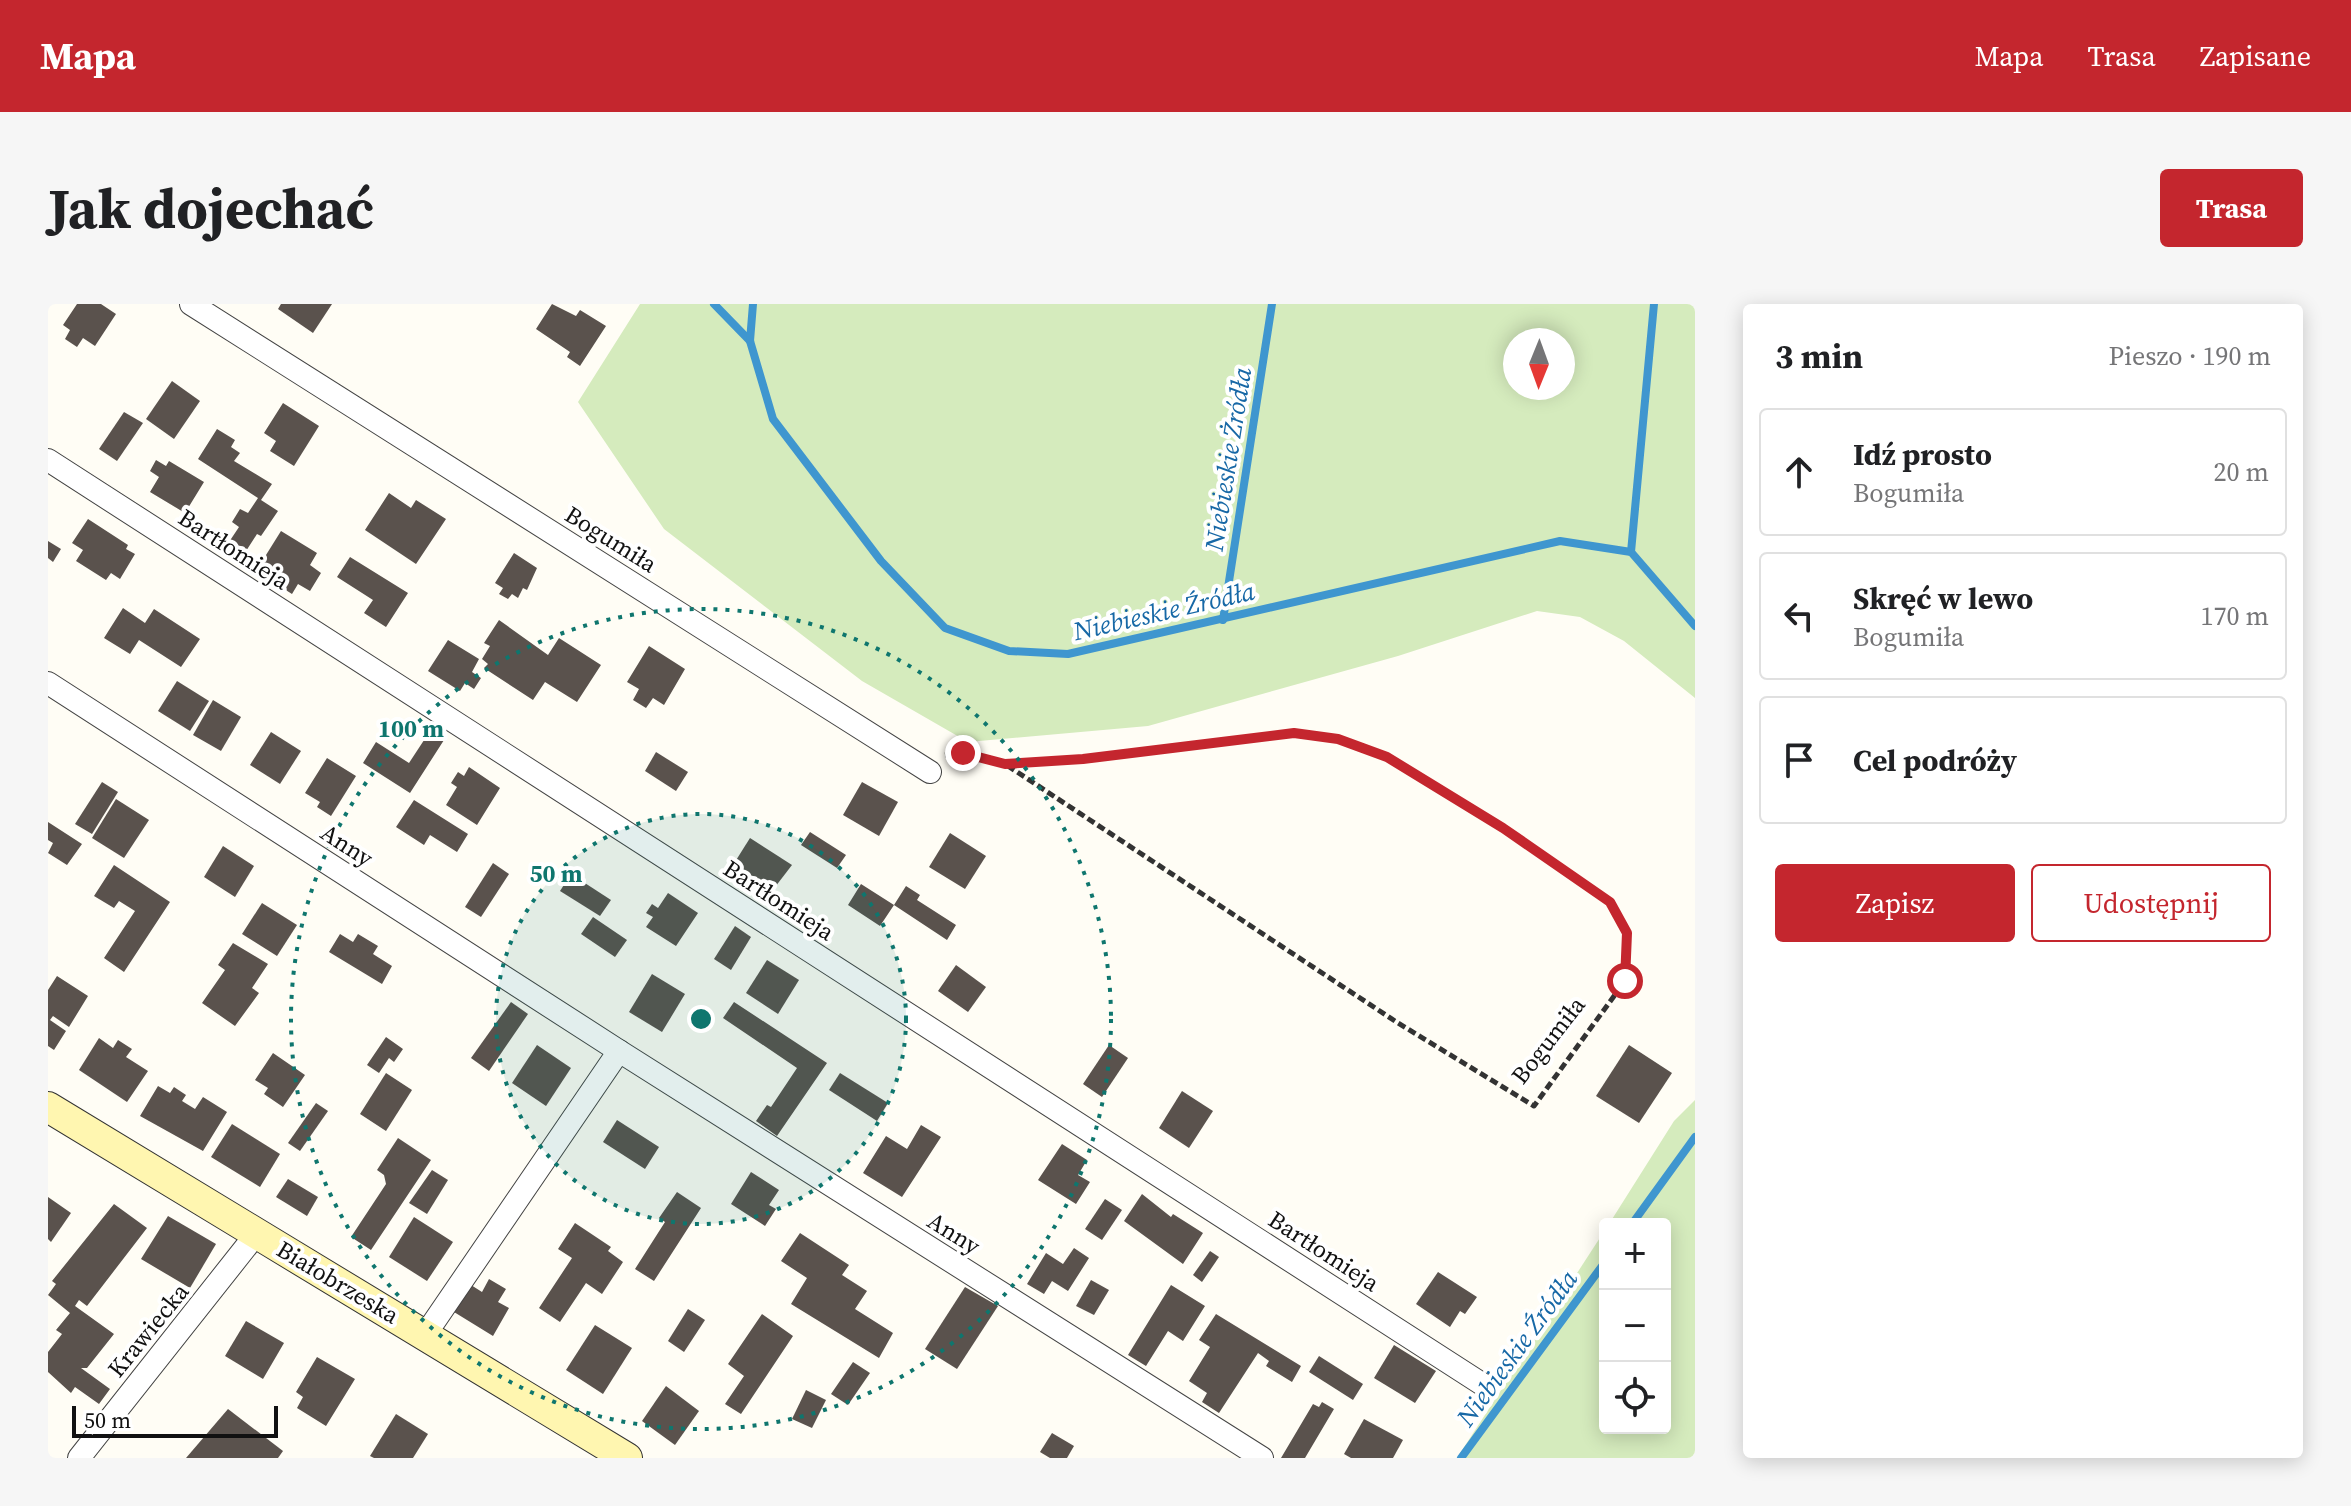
<!DOCTYPE html>
<html lang="pl">
<head>
<meta charset="utf-8">
<style>
  :root { --surface:#fff; --page:#f6f6f6; --text:#202124; --muted:#757577; --line:#e0e0e0; --accent:#c4262e }
  body { margin:0; font-family:"Source Serif 4",serif; background:var(--page); color:var(--text) }
  .controls { position:absolute; right:24px; bottom:24px; display:grid; overflow:hidden; border-radius:8px; box-shadow:0 4px 20px #0003 }
  .controls button { width:72px; height:72px; display:grid; place-items:center; padding:0; border:0; border-bottom:2px solid var(--line); background:var(--surface); color:var(--text); font:40px sans-serif }
  .compass { position:absolute; left:1455px; top:24px; width:72px; height:72px; border-radius:50%; background:var(--surface); box-shadow:0 4px 20px #0003; rotate:181deg }
  .scale { position:absolute; left:24px; bottom:20px; width:206px; box-sizing:border-box; padding-left:8px; border:4px solid #111; border-top:0; font-size:22px; line-height:28px; white-space:nowrap; color:#111; -webkit-text-stroke:6px #fff; paint-order:stroke }
  .stop { position:absolute; width:24px; height:24px; margin:-18px; border:6px solid #c4262e; border-radius:50%; background:#fff }
  .stop.end { background:#c4262e; border-color:#fff; box-shadow:0 2px 8px #0008 }
  .list { margin:0; padding:0; list-style:none }
  h2 { display:flex; justify-content:space-between; align-items:center; height:104px; margin:0; padding:0 32px; font-size:34px }
  h2 small { font-size:26px; font-weight:400; color:var(--muted) }
  .list li { display:grid; grid-template-columns:52px 1fr auto; gap:24px; align-items:center; box-sizing:border-box; height:128px; margin:0 16px 16px; padding:0 16px; border:2px solid var(--line); border-radius:8px }
  .list b { display:block; font-size:30px; white-space:nowrap }
  .list p { margin:0; font-size:26px; white-space:nowrap; color:var(--muted) }
  .list em { font-size:26px; font-style:normal; color:var(--muted) }
  .actions { display:flex; gap:16px; padding:24px 32px }
  .actions a { flex:1; padding:18px 0; border:2px solid var(--accent); border-radius:8px; text-align:center; font-size:28px; color:var(--accent) }
  .actions .main { background:var(--accent); color:#fff }
  .icon { flex:none; width:44px; height:44px; fill:none; stroke:currentColor; stroke-width:2; stroke-linecap:round; stroke-linejoin:round }
  .map { position:relative; flex:none; width:1647px; height:1154px; overflow:hidden; border-radius:8px }
  header { display:flex; align-items:center; gap:48px; box-sizing:border-box; height:112px; padding:0 40px; background:var(--accent); color:#fff }
  header strong { font-size:38px }
  nav { display:flex; gap:44px; margin-inline-start:auto; font-size:28px }
  .intro { display:flex; align-items:center; justify-content:space-between; box-sizing:border-box; height:192px; padding:0 48px }
  h1 { margin:0; font-size:56px }
  .button { padding:20px 36px; border-radius:8px; background:var(--accent); color:#fff; font-size:28px; font-weight:700 }
  main { display:flex; gap:48px; padding:0 48px }
  aside { flex:1; background:var(--surface); border-radius:8px; box-shadow:0 4px 20px #0003 }
  .map>svg:first-child { display:block }
  .grass { fill:#d5ebbd; fill-rule:evenodd }
  .lines { fill:none; stroke-linecap:round; stroke-linejoin:round }
  .stream { stroke:#3f96cf; stroke-width:8 }
  .building { fill:#5a524d }
  .street-casing { stroke:#444; stroke-width:24 }
  .secondary-casing { stroke:#333; stroke-width:32 }
  .path { stroke:#333; stroke-width:5; stroke-dasharray:8 4; stroke-linecap:butt }
  .street { stroke:#fff; stroke-width:22 }
  .secondary { stroke:#fff6b0; stroke-width:30 }
  .route { stroke:#c4262e; stroke-width:10 }
  .ring { fill:none; stroke:#0f766e; stroke-width:4; stroke-dasharray:4 8 }
  .labels { text-anchor:middle; dominant-baseline:central; stroke-width:8; stroke-linejoin:round; paint-order:stroke }
  .street-label { font-size:24px; fill:#111; stroke:#fff }
  .water-label { font-size:26px; font-style:italic; fill:#1768a6; stroke:#fff }
  .centre { fill:#0f766e; stroke:#fff; stroke-width:4 }
  .ring-label { font-size:24px; text-anchor:middle; font-weight:bold; fill:#0f766e; stroke:#fff; stroke-width:8; stroke-linejoin:round; paint-order:stroke }
</style>
</head>
<body>
<header>
<strong>Mapa</strong>
<nav><a>Mapa</a><a>Trasa</a><a>Zapisane</a></nav>
</header>
<div class="intro"><h1>Jak dojechać</h1><a class="button">Trasa</a></div>
<main>
<div class="map">
<svg width="1647" height="1154" viewBox="0 0 1647 1154">
  <rect width="100%" height="100%" fill="#fffdf5"/>
  <g class="grass">
    <path d="M592 0H1647V394L1576 337 1532 313 1489 307 1350 352 1100 422 920 438 814 377 616 225 530 98ZM1467 36H1515V84H1467Z"/>
    <polygon points="1647,796 1647,1154 1409,1154 1557,926 1557,1124 1617,1124 1617,920 1561,920 1626,817"/>
  </g>
  <g class="lines">
    <g class="stream">
      <polyline points="666,0 702,37"/>
      <polyline points="705,0 702,37 725,115 833,257 897,324 961,347 1020,350 1512,237 1583,248 1647,322"/>
      <polyline points="1583,248 1606,0"/>
      <polyline points="1175,316 1224,0"/>
      <polyline points="1584,920 1647,833"/>
      <polyline points="1413,1154 1557,958"/>
    </g>
  </g>
  <g class="building">
    <polygon points="29,0 53,0 68,10 47,42 35,34 29,43 17,35 22,26 15,21"/>
    <polygon points="233,0 284,0 265,29 230,5"/>
    <polygon points="504,0 528,12 532,6 558,22 532,62 519,53 522,48 488,25"/>
    <polygon points="124,77 152,97 126,135 98,115"/>
    <polygon points="235,99 271,122 246,162 222,147 228,137 216,129"/>
    <polygon points="76,108 95,119 69,157 51,145"/>
    <polygon points="169,125 187,136 183,143 192,149 186,157 224,180 213,196 230,207 213,232 209,230 191,258 175,247 191,223 184,218 192,205 200,209 210,194 150,155"/>
    <polygon points="108,156 118,162 121,157 156,178 137,209 102,188 111,173 102,167"/>
    <polygon points="341,189 363,204 368,196 398,215 368,260 317,226"/>
    <polygon points="40,215 80,241 78,245 87,250 72,275 63,269 58,276 28,257 35,246 24,239"/>
    <polygon points="233,227 269,249 262,261 273,269 262,287 250,280 244,290 208,267"/>
    <polygon points="0,237 13,245 5,258 0,254"/>
    <polygon points="466,249 489,264 479,286 475,284 470,294 464,290 460,295 451,290 455,284 447,279"/>
    <polygon points="302,253 360,289 338,323 316,309 325,296 289,273"/>
    <polygon points="75,304 97,319 106,305 152,335 133,363 91,336 82,350 56,334"/>
    <polygon points="451,316 500,351 511,334 553,361 529,398 497,378 485,396 436,364 440,360 434,355 442,342 436,339"/>
    <polygon points="400,336 431,355 424,368 433,374 426,385 417,379 412,387 380,367"/>
    <polygon points="601,342 637,365 616,401 605,394 598,404 585,396 591,385 579,378"/>
    <polygon points="129,377 161,397 142,427 110,407"/>
    <polygon points="165,396 193,413 173,447 145,431"/>
    <polygon points="382,427 396,436 362,489 315,459 328,438 361,459"/>
    <polygon points="223,428 253,447 232,480 202,461"/>
    <polygon points="608,448 640,468 628,487 597,467"/>
    <polygon points="279,454 308,472 283,512 269,503 272,498 257,489"/>
    <polygon points="421,463 452,484 429,521 398,501 409,483 403,479 410,468 416,472"/>
    <polygon points="54,478 70,488 44,530 27,520"/>
    <polygon points="814,478 850,498 831,532 795,511"/>
    <polygon points="68,495 101,516 76,554 44,534"/>
    <polygon points="366,496 420,530 409,548 382,531 376,541 348,523"/>
    <polygon points="0,518 34,540 19,561 0,549 5,539 0,536"/>
    <polygon points="762,528 798,551 789,564 753,541"/>
    <polygon points="902,529 938,552 917,585 881,563"/>
    <polygon points="702,534 744,561 724,587 685,561"/>
    <polygon points="175,542 206,562 187,593 156,573"/>
    <polygon points="445,559 461,570 433,613 417,603"/>
    <polygon points="66,561 122,598 76,668 56,654 87,607 71,597 66,604 46,592"/>
    <polygon points="523,570 563,596 552,612 512,587"/>
    <polygon points="813,580 846,601 858,582 872,591 869,596 908,621 899,636 846,601 832,622 800,601"/>
    <polygon points="620,589 650,609 628,642 598,623 605,613 598,609 604,600 610,604"/>
    <polygon points="214,599 249,621 229,652 194,630"/>
    <polygon points="545,613 579,636 567,653 533,630"/>
    <polygon points="687,622 703,633 683,666 666,655"/>
    <polygon points="292,630 305,638 310,630 330,642 325,650 344,662 334,680 281,648"/>
    <polygon points="185,639 220,660 204,684 211,689 187,722 154,699 177,666 170,661"/>
    <polygon points="719,656 751,676 730,710 698,689"/>
    <polygon points="908,661 938,683 920,708 890,687"/>
    <polygon points="604,670 637,690 614,728 581,708"/>
    <polygon points="9,672 40,692 21,723 5,712 2,716 18,727 6,746 0,742 0,686"/>
    <polygon points="463,698 480,710 441,767 423,754"/>
    <polygon points="686,698 779,759 729,832 708,817 719,801 723,803 749,764 675,714"/>
    <polygon points="338,733 355,745 346,758 341,754 331,769 319,761"/>
    <polygon points="51,734 65,744 70,736 84,745 78,753 100,767 79,798 31,766"/>
    <polygon points="489,741 523,764 498,802 464,779"/>
    <polygon points="1061,741 1080,754 1054,793 1035,780"/>
    <polygon points="1581,741 1624,769 1591,819 1548,792"/>
    <polygon points="225,749 257,771 235,803 216,790 220,784 207,776"/>
    <polygon points="338,769 364,786 338,827 312,810"/>
    <polygon points="792,769 840,799 829,817 781,786"/>
    <polygon points="110,782 122,789 126,783 138,791 134,797 147,805 155,793 179,808 155,847 92,812"/>
    <polygon points="1134,787 1165,807 1141,844 1111,824"/>
    <polygon points="268,799 280,807 252,847 240,839"/>
    <polygon points="569,816 611,843 597,865 555,838"/>
    <polygon points="184,820 232,850 212,883 163,853"/>
    <polygon points="873,821 893,833 854,893 815,869 838,832 859,845"/>
    <polygon points="350,834 383,856 323,946 303,933 338,880 336,871 329,866"/>
    <polygon points="1014,840 1039,856 1030,871 1042,878 1028,900 990,876"/>
    <polygon points="384,866 400,876 379,910 361,899"/>
    <polygon points="703,868 731,886 721,901 728,905 717,922 683,900"/>
    <polygon points="240,875 270,893 259,912 228,893"/>
    <polygon points="629,888 653,904 606,977 587,965 617,918 611,914"/>
    <polygon points="1094,890 1123,913 1125,910 1155,929 1135,960 1076,917"/>
    <polygon points="0,893 23,909 3,938 0,935"/>
    <polygon points="1057,895 1074,906 1054,936 1037,925"/>
    <polygon points="66,900 99,924 39,1002 31,996 27,1002 66,1030 39,1064 33,1064 62,1085 51,1100 27,1083 23,1089 0,1068 0,1048 14,1030 8,1026 22,1009 0,991 8,980 4,977"/>
    <polygon points="120,912 168,940 142,984 93,955"/>
    <polygon points="366,913 405,938 379,977 341,953"/>
    <polygon points="527,919 563,943 560,947 575,958 554,990 538,979 512,1018 491,1004 524,954 510,945"/>
    <polygon points="752,929 801,961 794,971 819,987 807,1005 845,1029 831,1054 743,1000 759,974 733,957"/>
    <polygon points="1026,944 1041,954 1020,987 1004,977 996,990 979,980 998,949 1015,960"/>
    <polygon points="1162,947 1171,953 1154,978 1145,971"/>
    <polygon points="1390,968 1429,993 1417,1010 1412,1007 1402,1023 1368,1000"/>
    <polygon points="441,975 458,985 450,998 461,1004 445,1032 406,1008 423,981 434,988"/>
    <polygon points="1043,976 1061,986 1046,1011 1028,1002"/>
    <polygon points="1123,981 1157,1002 1135,1037 1120,1027 1098,1062 1080,1051"/>
    <polygon points="917,983 950,1002 909,1065 877,1045"/>
    <polygon points="640,1005 657,1016 636,1048 620,1037"/>
    <polygon points="714,1010 745,1032 693,1110 677,1100 696,1072 680,1060"/>
    <polygon points="1168,1010 1253,1062 1244,1078 1218,1062 1221,1057 1210,1049 1171,1109 1154,1098 1159,1089 1141,1077 1162,1043 1151,1036"/>
    <polygon points="198,1017 236,1039 215,1075 177,1052"/>
    <polygon points="547,1021 584,1044 555,1090 518,1066"/>
    <polygon points="1346,1041 1388,1067 1367,1099 1326,1074"/>
    <polygon points="1271,1052 1315,1080 1305,1096 1261,1068"/>
    <polygon points="269,1053 307,1075 278,1122 249,1104 255,1093 248,1088"/>
    <polygon points="805,1058 822,1069 800,1101 783,1090"/>
    <polygon points="618,1082 651,1107 627,1141 594,1117"/>
    <polygon points="758,1086 778,1096 764,1124 744,1115"/>
    <polygon points="1274,1098 1286,1105 1257,1154 1233,1154 1265,1100 1271,1103"/>
    <polygon points="180,1105 235,1147 230,1154 138,1154"/>
    <polygon points="348,1110 380,1130 365,1154 326,1154 322,1152"/>
    <polygon points="1316,1115 1355,1136 1345,1154 1303,1154 1296,1150"/>
    <polygon points="1004,1129 1026,1142 1019,1154 1002,1154 992,1148"/>
  </g>
  <g class="lines">
    <defs>
      <g id="street">
        <polyline points="143,0 882,468"/>
        <polyline points="0,156 1434,1080"/>
        <polyline points="0,379 571,747 1214,1154"/>
        <polyline points="377,1031 571,747"/>
        <polyline points="31,1154 209,929"/>
      </g>
      <polyline id="secondary" points="0,803 579,1154"/>
    </defs>
    <use href="#street" class="street-casing"/>
    <use href="#secondary" class="secondary-casing"/>
    <polyline class="path" points="897,451 915,449 957,460 1035,455 1246,429 1290,435 1339,453 1455,524 1562,598 1579,629 1577,677 1486,802 1350,719 957,460"/>
    <use href="#street" class="street"/>
    <use href="#secondary" class="secondary"/>
  </g>
  <g class="lines">
    <polyline class="route" points="915,449 957,460 1035,455 1246,429 1290,435 1339,453 1455,524 1562,598 1579,629 1577,677"/>
  </g>
  <circle cx="653" cy="715" r="205" fill="#0f766e" fill-opacity=".12"/>
  <g class="ring">
    <circle cx="653" cy="715" r="205"/>
    <circle cx="653" cy="715" r="410"/>
  </g>
  <g class="labels">
    <g class="street-label">
      <text transform="translate(563 235) rotate(32)">Bogumiła</text>
      <text transform="translate(186 245) rotate(33)">Bartłomieja</text>
      <text transform="translate(299 541) rotate(33)">Anny</text>
      <text transform="translate(731 596) rotate(33)">Bartłomieja</text>
      <text transform="translate(1500 736) rotate(-52)">Bogumiła</text>
      <text transform="translate(906 929) rotate(32)">Anny</text>
      <text transform="translate(1276 947) rotate(33)">Bartłomieja</text>
      <text transform="translate(290 978) rotate(31)">Białobrzeska</text>
      <text transform="translate(100 1026) rotate(-51)">Krawiecka</text>
    </g>
    <g class="water-label">
      <text transform="translate(1180 155) rotate(-81)">Niebieskie Żródła</text>
      <text transform="translate(1116 307) rotate(-13)">Niebieskie Źródła</text>
      <text transform="translate(1469 1044) rotate(-54)">Niebieskie Źródła</text>
    </g>
  </g>
  <circle cx="653" cy="715" r="12" class="centre"/>
  <g class="ring-label">
    <text x="363" y="433">100 m</text>
    <text x="508" y="578">50 m</text>
  </g>
</svg>
<div class="controls">
<button>+</button>
<button>−</button>
<button><svg class="icon" aria-label="locate" viewBox="0 0 24 24"><circle cx="12" cy="12" r="6"/><path d="M12 2v4M12 18v4M2 12h4M18 12h4"/></svg></button>
</div>
<svg class="compass" viewBox="-18 -18 36 36"><path d="M0-13l5 13h-10z" fill="#e53935"/><path d="M0 13l5-13h-10z" fill="#757577"/></svg>
<div class="scale">50 m</div>
<div class="stop" style="left:1577px;top:677px"></div>
<div class="stop end" style="left:915px;top:449px"></div>
</div>
<aside>
<h2>3 min<small>Pieszo · 190 m</small></h2>
<ul class="list">
<li><svg class="icon" aria-label="ahead" viewBox="0 0 24 24"><path d="M12 20V5M6 11l6-6 6 6"/></svg><div><b>Idź prosto</b><p>Bogumiła</p></div><em>20 m</em></li>
<li><svg class="icon" aria-label="left" viewBox="0 0 24 24"><path d="M17 20v-9H6M10 6l-5 5 5 5"/></svg><div><b>Skręć w lewo</b><p>Bogumiła</p></div><em>170 m</em></li>
<li><svg class="icon" aria-label="arrive" viewBox="0 0 24 24"><path d="M6 21V4h12l-3 4 3 4H6"/></svg><div><b>Cel podróży</b></div></li>
</ul>
<div class="actions"><a class="main">Zapisz</a><a>Udostępnij</a></div>
</aside>
</main>
</body>
</html>
